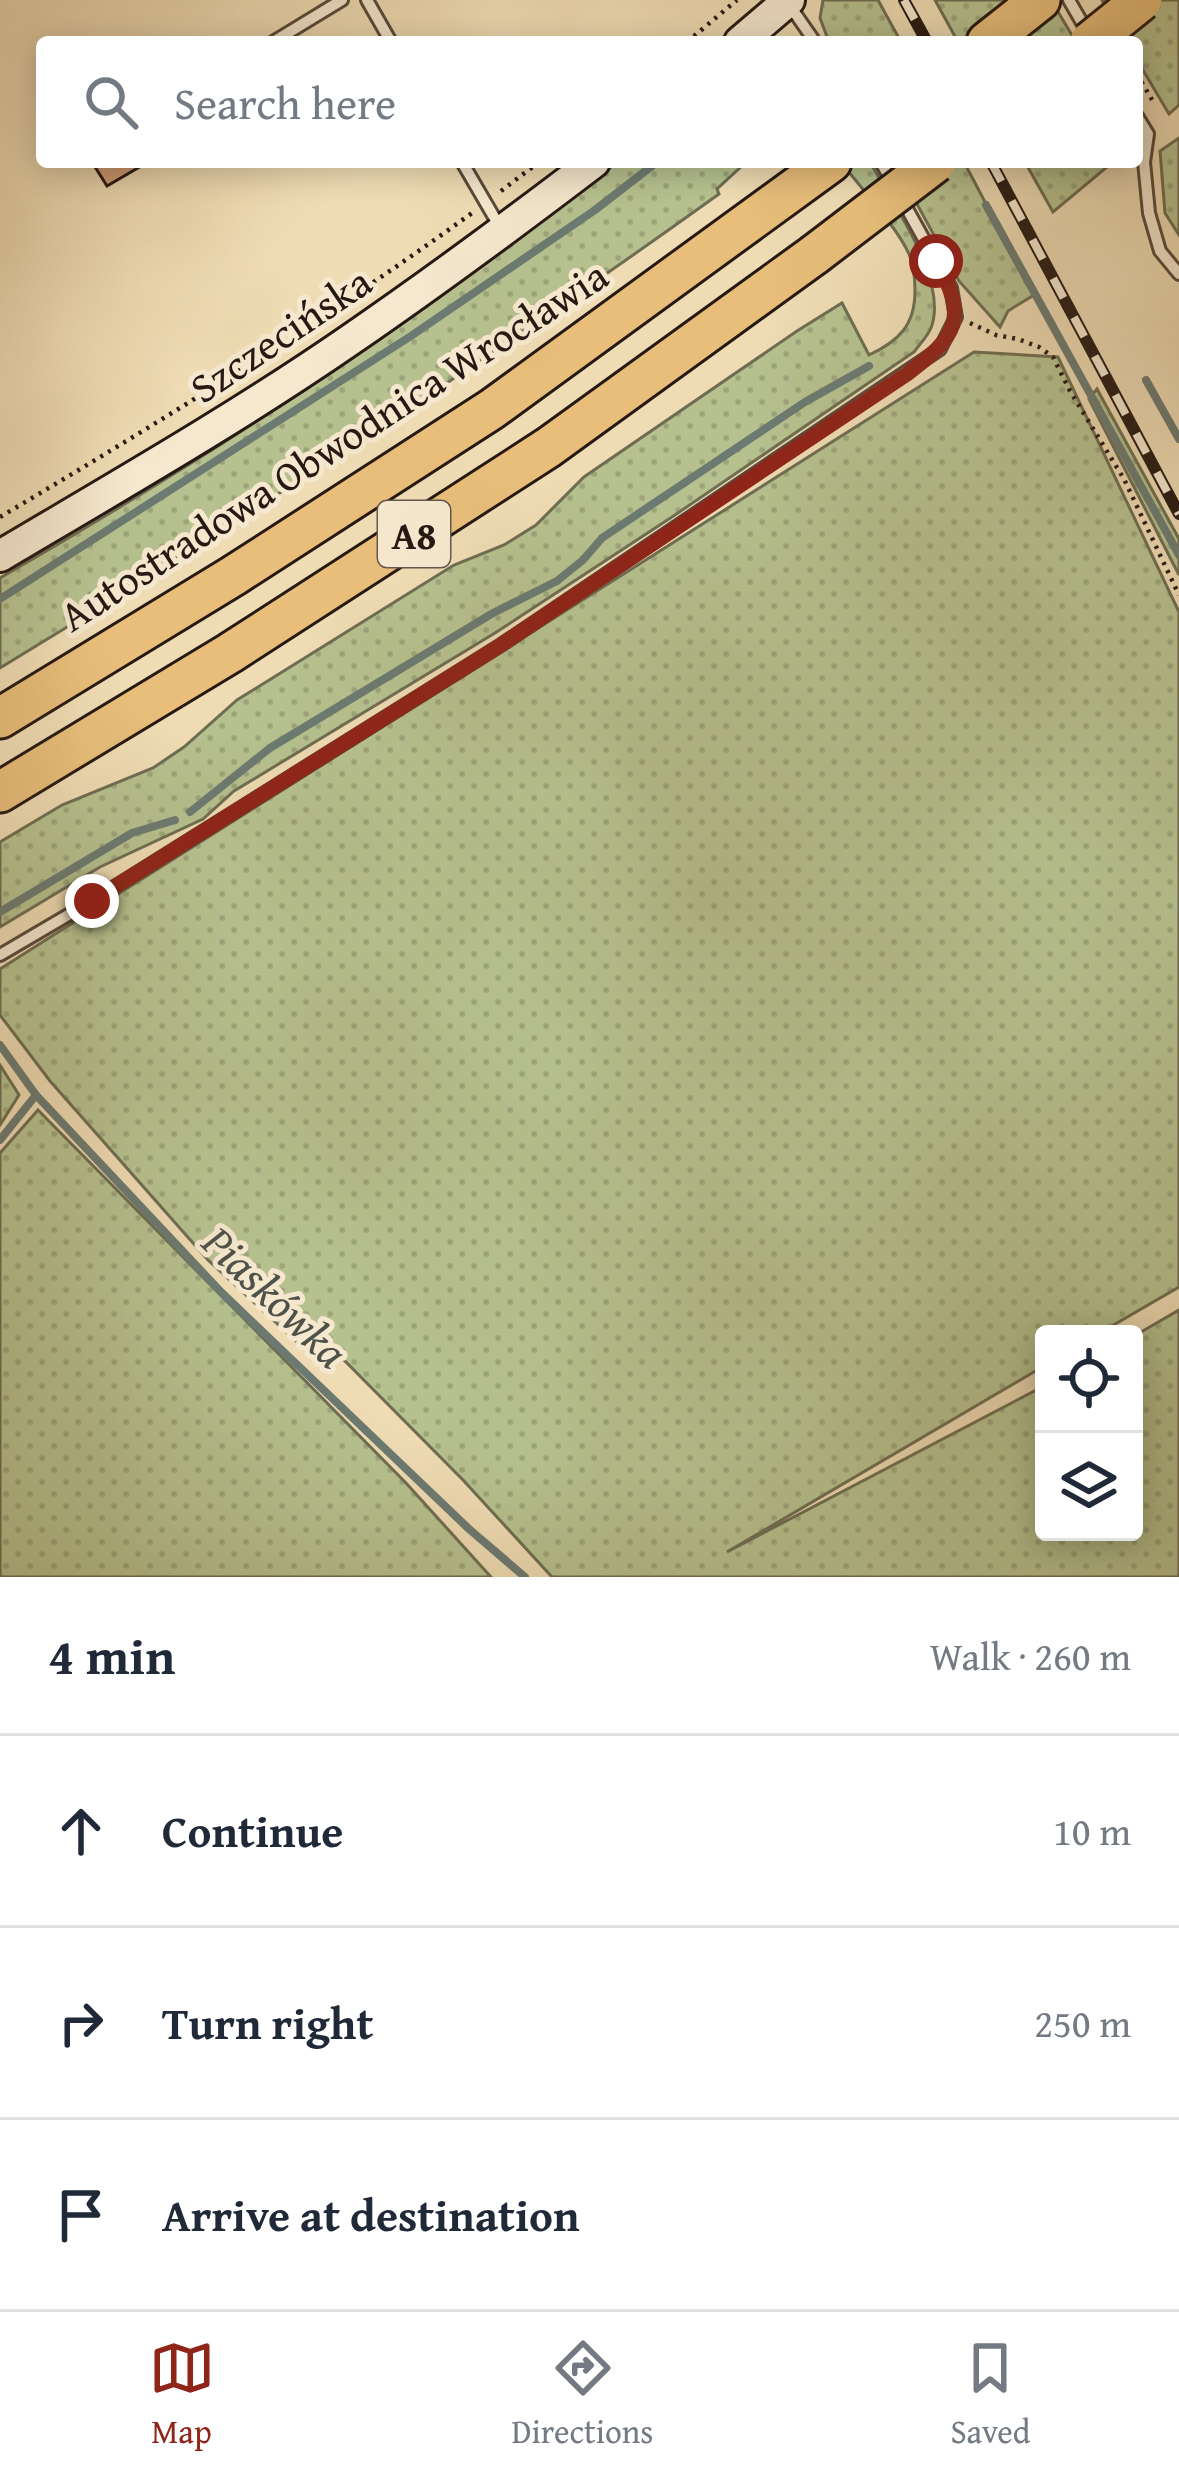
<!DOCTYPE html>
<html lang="en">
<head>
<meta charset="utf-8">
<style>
  :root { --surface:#fff; --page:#f6f6f7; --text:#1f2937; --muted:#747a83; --line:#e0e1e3; --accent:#8f2418 }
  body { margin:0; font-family:"Gentium Book Plus",serif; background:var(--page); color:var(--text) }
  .controls { position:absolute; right:36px; bottom:36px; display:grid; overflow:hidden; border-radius:12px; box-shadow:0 6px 30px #0003 }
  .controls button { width:108px; height:108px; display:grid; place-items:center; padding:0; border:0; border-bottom:3px solid var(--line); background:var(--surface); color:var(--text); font:60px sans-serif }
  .stop { position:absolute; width:36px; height:36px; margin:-27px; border:9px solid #8f2418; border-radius:50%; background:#fff }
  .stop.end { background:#8f2418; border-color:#fff; box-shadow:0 3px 12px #0008 }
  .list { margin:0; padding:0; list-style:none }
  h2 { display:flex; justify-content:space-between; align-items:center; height:156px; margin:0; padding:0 48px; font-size:51px }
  h2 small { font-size:39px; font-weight:400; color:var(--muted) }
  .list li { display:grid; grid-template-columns:78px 1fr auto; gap:36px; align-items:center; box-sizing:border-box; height:192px; padding:0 48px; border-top:3px solid var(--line) }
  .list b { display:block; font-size:45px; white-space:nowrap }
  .list em { font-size:39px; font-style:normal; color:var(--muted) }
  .icon { flex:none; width:66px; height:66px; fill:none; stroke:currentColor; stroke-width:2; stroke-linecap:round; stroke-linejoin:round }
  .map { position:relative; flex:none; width:1179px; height:1577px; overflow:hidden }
  .search { position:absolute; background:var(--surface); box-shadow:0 6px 30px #0003; left:36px; right:36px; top:36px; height:132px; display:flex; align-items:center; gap:30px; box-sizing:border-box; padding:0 42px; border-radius:12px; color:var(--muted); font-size:45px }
  .sheet { height:732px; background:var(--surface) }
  nav { display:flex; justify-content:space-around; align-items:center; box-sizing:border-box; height:168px; border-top:3px solid var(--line); background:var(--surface); font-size:33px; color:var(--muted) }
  nav a { display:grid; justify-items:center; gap:6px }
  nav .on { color:var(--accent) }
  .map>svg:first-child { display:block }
  .green { fill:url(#green-dots); stroke:#6e6d51; stroke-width:3 }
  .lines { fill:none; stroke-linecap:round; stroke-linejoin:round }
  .stream { stroke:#6c7a71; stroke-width:8 }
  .building { fill:#d6a179; stroke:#261913; stroke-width:3 }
  .lane-casing { stroke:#584a3b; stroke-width:16 }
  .secondary-casing { stroke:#261913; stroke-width:36 }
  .highway-casing { stroke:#261913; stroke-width:45 }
  .path { stroke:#261913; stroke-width:4.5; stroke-dasharray:3 6; stroke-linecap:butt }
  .lane { stroke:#f5e8ce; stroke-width:10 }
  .secondary { stroke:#f5e8ce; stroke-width:30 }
  .highway { stroke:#e8be7a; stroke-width:39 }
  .rail-casing { stroke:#261913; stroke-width:12 }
  .rail { stroke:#f5e8ce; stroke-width:8; stroke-dasharray:22; stroke-linecap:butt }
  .highway-bridge-casing { stroke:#261913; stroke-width:45; stroke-linecap:butt }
  .highway-bridge { stroke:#e8be7a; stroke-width:39 }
  .route { stroke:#8f2418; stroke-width:15 }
  .labels { text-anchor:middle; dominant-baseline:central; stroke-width:10; stroke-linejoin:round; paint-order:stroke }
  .shield { fill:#f5e8ce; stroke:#64574b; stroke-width:3 }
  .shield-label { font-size:39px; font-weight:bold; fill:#261913 }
  .street-label { font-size:42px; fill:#261913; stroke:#f5e8ce }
  .water-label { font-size:45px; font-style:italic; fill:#4f524a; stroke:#f5e8ce }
</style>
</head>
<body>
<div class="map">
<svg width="1179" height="1577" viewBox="0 0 1179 1577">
  <defs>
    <pattern id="green-dots" width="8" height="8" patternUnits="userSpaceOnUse" patternTransform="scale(3)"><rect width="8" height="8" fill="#b6c18f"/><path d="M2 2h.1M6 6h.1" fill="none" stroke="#9ca57a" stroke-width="1.8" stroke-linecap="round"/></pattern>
  </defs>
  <rect width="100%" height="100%" fill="#efdcb4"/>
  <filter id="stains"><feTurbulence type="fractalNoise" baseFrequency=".00167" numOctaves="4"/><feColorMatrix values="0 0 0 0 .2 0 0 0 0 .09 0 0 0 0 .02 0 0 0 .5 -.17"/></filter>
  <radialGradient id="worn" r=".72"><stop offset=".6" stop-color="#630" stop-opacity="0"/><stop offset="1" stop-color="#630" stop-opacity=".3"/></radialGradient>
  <g class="green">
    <polygon points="823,0 878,0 901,42 829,42 820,18"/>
    <polygon points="935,0 1051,0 1076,42 958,42"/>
    <polygon points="1102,0 1179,0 1179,105 1169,114 1137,60 1137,42 1127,42"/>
    <polygon points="1179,138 1179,235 1165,213 1160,151"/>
    <path d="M617 162H742L744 164 717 189 719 194C485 362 246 519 0 668V578C215 454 424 318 617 162Z"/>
    <path d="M841 162H870C893 204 949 281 931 328 927 337 920 344 914 352L672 517 495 633 234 791 203 819 100 867 0 927V842L62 805 153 768 184 747 237 700 454 565 504 545 536 525 584 477 797 331 842 303 869 355C899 341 915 325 915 291 915 278 914 266 909 254 897 227 860 187 841 162Z"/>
    <polygon points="894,162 964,162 1034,295 1008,311 1000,327 959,281"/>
    <polygon points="1025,162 1113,162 1053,212"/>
    <polygon points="974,352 1058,357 1179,612 1179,1287 1098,1334 1044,1334 1044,1366 727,1552 1044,1386 1044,1532 1134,1532 1134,1336 1179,1310 1179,1577 552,1577 463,1480 335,1351 319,1362 208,1260 50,1081 0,1015 0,969"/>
    <polygon points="1097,389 1179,539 1179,575 1089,399"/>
    <polygon points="0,1065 19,1095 0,1125"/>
    <polygon points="38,1110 406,1483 491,1577 0,1577 0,1153"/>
  </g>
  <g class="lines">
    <g class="stream">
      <polyline points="986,205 1179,555"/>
      <polyline points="1146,380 1179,439"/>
      <polyline points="0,599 411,336 595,210 657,162"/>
      <polyline points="190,812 270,748 493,613 557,581 583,560 602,538 805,402 869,366"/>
      <polyline points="0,912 132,833 175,820"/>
      <polyline points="0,1045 36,1095 221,1292 469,1529 525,1577"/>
      <polyline points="0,1140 36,1095"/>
    </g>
  </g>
  <polygon class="building" points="92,162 148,162 107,186"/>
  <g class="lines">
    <defs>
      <g id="lane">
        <polyline points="367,0 391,42"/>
        <polyline points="1069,0 1088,33"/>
        <polyline points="790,6 815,42"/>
        <polyline points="273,42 342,0"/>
        <polyline points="1137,116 1148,134 1144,162 1149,213 1160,251 1179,274"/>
        <polyline points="462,162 501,229"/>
        <polyline points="0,955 92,901 501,645 940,349 956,317 951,288 881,162"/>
      </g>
      <g id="secondary">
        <polyline points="740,42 789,0"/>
        <path d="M0 556C118 486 237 418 350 340 433 283 514 223 594 162"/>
      </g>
      <g id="highway">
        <polyline points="987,42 1040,0"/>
        <polyline points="0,718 233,576 492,409 831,162"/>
        <polyline points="0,792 230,653 549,447 814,255"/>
      </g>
    </defs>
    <use href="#lane" class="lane-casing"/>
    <use href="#secondary" class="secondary-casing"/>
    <use href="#highway" class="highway-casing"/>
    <g class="path">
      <polyline points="687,42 737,0"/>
      <polyline points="1137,74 1155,105"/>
      <polyline points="501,191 539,162"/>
      <polyline points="970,323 996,335 1018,339 1039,347 1053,357 1070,391 1124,479 1179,595"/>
      <path d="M0 517C162 421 320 323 472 213"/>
    </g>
    <use href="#lane" class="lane"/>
    <use href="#secondary" class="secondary"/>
    <use href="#highway" class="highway"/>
    <defs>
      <g id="rail">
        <polyline points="904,0 927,42"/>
        <polyline points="991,162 1179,514"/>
      </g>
    </defs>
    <use href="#rail" class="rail-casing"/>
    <use href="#rail" class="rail"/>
    <defs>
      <g id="highway-bridge">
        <polyline points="1090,42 1142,0"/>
        <polyline points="814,255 936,162"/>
      </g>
    </defs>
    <use href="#highway-bridge" class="highway-bridge-casing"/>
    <use href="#highway-bridge" class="highway-bridge"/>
  </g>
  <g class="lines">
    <path class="route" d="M92 901 501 645 907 374C957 336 969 319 936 261"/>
  </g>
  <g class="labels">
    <rect class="shield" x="378" y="501" width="72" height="66" rx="9"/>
    <g class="shield-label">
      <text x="414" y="534">A8</text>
    </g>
    <g class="street-label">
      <text transform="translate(280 334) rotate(-34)">Szczecińska</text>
      <text transform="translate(333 445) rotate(-33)">Autostradowa Obwodnica Wrocławia</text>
    </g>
    <g class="water-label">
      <text transform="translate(276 1296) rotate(44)">Piaskówka</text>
    </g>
  </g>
  <rect width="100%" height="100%" filter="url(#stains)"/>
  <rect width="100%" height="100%" fill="url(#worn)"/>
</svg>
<div class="controls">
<button><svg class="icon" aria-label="locate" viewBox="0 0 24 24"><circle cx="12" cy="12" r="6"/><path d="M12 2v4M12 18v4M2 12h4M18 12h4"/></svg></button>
<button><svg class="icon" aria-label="layers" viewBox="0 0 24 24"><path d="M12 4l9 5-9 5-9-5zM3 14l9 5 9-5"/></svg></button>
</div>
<div class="stop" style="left:936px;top:261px"></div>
<div class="stop end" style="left:92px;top:901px"></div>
<div class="search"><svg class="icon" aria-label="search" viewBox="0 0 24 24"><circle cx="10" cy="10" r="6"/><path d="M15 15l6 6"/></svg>Search here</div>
</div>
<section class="sheet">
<h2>4 min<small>Walk · 260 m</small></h2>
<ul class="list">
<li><svg class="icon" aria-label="ahead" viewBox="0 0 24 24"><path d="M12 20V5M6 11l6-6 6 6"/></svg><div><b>Continue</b></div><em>10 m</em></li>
<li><svg class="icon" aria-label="right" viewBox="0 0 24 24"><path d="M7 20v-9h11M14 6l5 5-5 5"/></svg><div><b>Turn right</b></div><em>250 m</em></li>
<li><svg class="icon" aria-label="arrive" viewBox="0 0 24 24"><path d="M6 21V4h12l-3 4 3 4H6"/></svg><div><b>Arrive at destination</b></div></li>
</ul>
</section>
<nav>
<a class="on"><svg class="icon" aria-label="map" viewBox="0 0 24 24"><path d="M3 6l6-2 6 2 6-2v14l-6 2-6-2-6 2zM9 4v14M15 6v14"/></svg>Map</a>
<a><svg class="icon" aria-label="directions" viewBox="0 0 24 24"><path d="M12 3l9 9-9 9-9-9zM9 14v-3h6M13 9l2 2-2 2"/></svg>Directions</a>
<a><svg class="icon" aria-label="saved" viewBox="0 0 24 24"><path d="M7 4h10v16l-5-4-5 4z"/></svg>Saved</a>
</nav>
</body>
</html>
